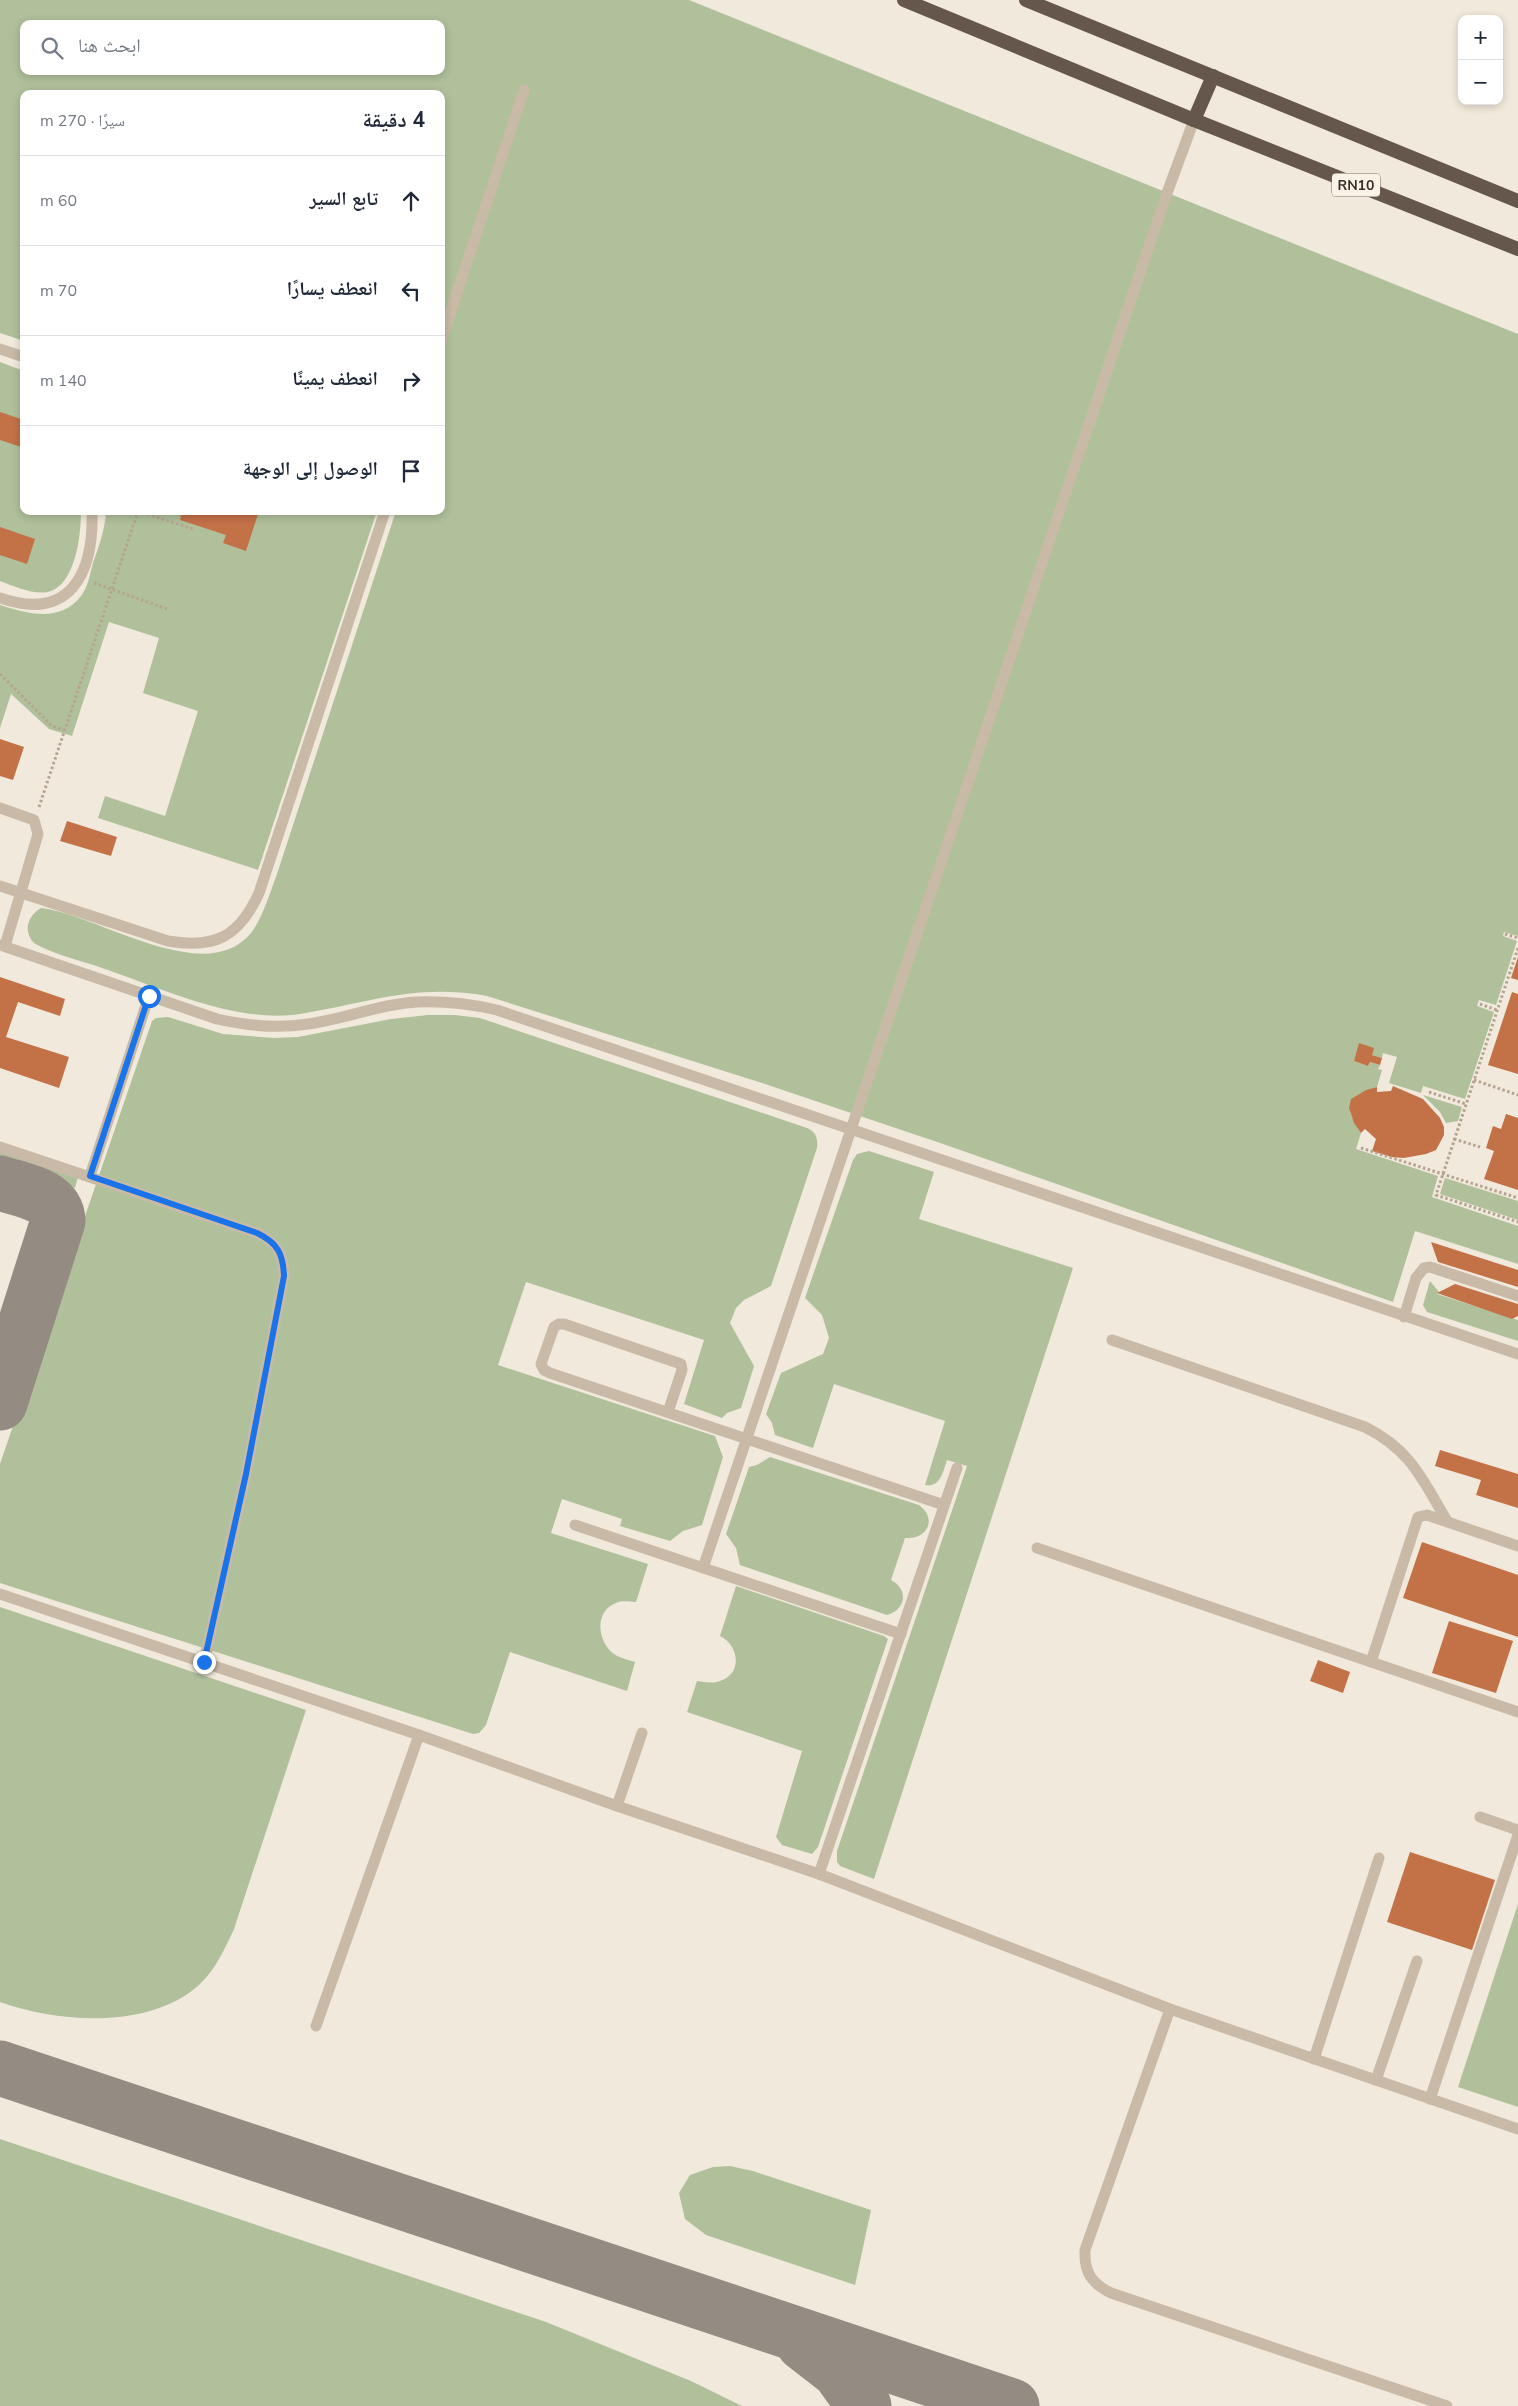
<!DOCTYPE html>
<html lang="ar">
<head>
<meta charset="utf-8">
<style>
  :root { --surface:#fff; --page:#f2f2f3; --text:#1f2937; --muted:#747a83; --line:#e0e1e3 }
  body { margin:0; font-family:"Nunito Sans","Noto Naskh Arabic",sans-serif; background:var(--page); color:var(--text); direction:rtl }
  .controls { position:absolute; right:15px; top:15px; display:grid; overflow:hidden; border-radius:10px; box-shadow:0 2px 8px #0003 }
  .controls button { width:45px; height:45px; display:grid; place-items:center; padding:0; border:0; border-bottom:1px solid var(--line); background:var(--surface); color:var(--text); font:25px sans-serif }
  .stop { position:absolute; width:15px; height:15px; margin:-11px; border:4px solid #1a73e8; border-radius:50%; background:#fff }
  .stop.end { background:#1a73e8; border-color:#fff; box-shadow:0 1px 5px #0008 }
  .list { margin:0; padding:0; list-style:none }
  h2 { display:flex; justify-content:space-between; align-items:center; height:65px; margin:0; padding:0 20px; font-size:21px }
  h2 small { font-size:16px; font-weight:400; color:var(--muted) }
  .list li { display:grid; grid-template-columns:32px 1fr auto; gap:15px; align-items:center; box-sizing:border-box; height:90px; padding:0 20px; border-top:1px solid var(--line) }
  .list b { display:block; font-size:19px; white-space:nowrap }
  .list em { font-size:16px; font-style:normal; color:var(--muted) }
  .icon { flex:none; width:28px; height:28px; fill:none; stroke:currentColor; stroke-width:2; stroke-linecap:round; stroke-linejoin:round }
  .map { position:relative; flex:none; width:1518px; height:2406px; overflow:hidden; direction:ltr }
  .search { position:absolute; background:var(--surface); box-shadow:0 2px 8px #0003; left:20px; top:20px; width:425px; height:55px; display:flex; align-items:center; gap:12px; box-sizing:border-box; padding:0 18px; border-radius:10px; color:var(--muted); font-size:19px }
  .panel { position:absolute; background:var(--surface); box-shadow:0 2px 8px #0003; left:20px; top:90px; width:425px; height:425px; border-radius:10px; direction:rtl }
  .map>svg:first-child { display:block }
  .green { fill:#b0c09b; fill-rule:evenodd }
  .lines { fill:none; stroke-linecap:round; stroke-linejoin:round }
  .taxiway { stroke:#948b82; stroke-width:55 }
  .building { fill:#c37147 }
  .path { stroke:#b5a491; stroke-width:3; stroke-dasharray:2.5 2.5; stroke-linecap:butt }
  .service { stroke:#c9baa7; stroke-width:11 }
  .trunk { stroke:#66574c; stroke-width:14 }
  .route { stroke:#1a73e8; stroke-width:6 }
  .labels { text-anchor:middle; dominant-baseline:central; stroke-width:5; stroke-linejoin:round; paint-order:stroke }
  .shield { fill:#f9f3e7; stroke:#706861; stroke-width:1 }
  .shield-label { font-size:14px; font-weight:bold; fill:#362d28 }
</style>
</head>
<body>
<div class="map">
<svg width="1518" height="2406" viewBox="0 0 1518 2406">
  <rect width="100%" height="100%" fill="#f1e9db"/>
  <g class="green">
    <path d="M0 0H689L1518 334V936L1504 932 1503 936 1517 941 1496 1005 1479 1000 1477 1006 1494 1012 1465 1099 1423 1086 1421 1093 1389 1083 1397 1057 1383 1053 1382 1058 1372 1055 1360 1044 1354 1061 1368 1066 1370 1062 1380 1065 1378 1069 1382 1070 1377 1087C1346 1096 1343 1107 1361 1133L1356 1149 1438 1176 1432 1197 1518 1226V1264L1415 1231 1393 1302 943 1144 762 1083 487 996C416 983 368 1003 300 1014 236 1024 161 988 102 968 80 960 54 955 34 943 23 932 27 916 41 908 97 914 205 989 251 933 263 917 269 895 276 877L396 511H441V94H24V341L0 333ZM24 24H441V71H24Z"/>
    <path d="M0 362 24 371V511H81C81 534 76 585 48 592 33 595 14 586 0 581Z"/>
    <path d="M106 511H377L258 870 98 818 105 796 165 816 198 711 143 693 159 638 109 622 72 736 49 729 11 694 0 728V605C28 614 60 623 81 596 88 587 90 574 93 563 99 546 105 530 106 511Z"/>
    <path d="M428 1015H455L480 1018 807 1128C816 1132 818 1138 817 1148L771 1286 744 1300 736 1308 730 1323 754 1366 741 1408 727 1413 722 1418 684 1404 704 1340 526 1282 498 1365 715 1436 723 1457 702 1525 683 1531 670 1541 620 1526 622 1519 562 1499 551 1533 648 1564 636 1602C630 1602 623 1600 616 1603 594 1611 597 1642 614 1654 620 1658 629 1660 635 1662L627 1691 510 1652 486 1725 479 1733 473 1734 0 1583V1464L152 1021 156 1018 168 1017 223 1034 274 1038 298 1037 391 1019Z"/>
    <polygon points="1423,1095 1462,1107 1458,1121 1446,1123 1440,1112"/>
    <polygon points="0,1151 78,1177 75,1188 0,1162"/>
    <path d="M869 1151 934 1172 919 1219 1073 1268 874 1879 840 1866 837 1862V1851L967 1466 947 1460C943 1472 940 1488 925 1485L945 1421 834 1384 813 1448 775 1435 772 1423 766 1414 781 1373 823 1354 829 1338 822 1315 805 1298 853 1160 857 1154Z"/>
    <polygon points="1445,1178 1518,1201 1518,1220 1440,1194"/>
    <polygon points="1430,1281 1439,1292 1437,1294 1518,1320 1518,1341 1427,1312 1423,1305"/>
    <path d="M770 1457 919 1505C938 1519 927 1540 905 1538L891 1580C909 1589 906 1610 887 1615L740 1565 736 1548 726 1534 749 1467 757 1465Z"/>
    <path d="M736 1586 884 1636 888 1639 818 1847 812 1854 782 1845 776 1837 802 1751 687 1712 697 1681C704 1682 713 1684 720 1681 743 1674 739 1645 720 1636Z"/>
    <path d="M0 1607 306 1710 234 1929C225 1948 216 1969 200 1984 150 2030 59 2023 0 2002Z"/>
    <polygon points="1518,1904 1518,2107 1458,2087"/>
    <polygon points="0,2139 546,2322 691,2381 742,2406 0,2406"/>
    <polygon points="730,2166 753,2171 871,2210 855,2285 706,2235 685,2219 679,2193 690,2175 713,2167"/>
  </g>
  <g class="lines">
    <g class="taxiway">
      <path d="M0 1183C21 1190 57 1194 58 1221L0 1403"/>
      <polyline points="0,2068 1012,2406"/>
      <polyline points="803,2343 839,2371 864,2406"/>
    </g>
  </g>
  <g class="building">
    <polygon points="0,412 24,420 24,440 21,447 0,440"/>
    <polygon points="167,511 259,511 246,551 223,543 226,535 180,520 181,516"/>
    <polygon points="0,527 35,539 27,564 0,555"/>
    <polygon points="0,739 24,747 13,780 0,776"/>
    <polygon points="67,821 117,837 111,856 60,841"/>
    <polygon points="1518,957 1518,980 1511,978"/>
    <polygon points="0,977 65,999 60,1016 18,1002 6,1037 69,1057 59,1088 0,1068"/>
    <polygon points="1512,992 1518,994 1518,1074 1488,1065"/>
    <polygon points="1359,1043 1374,1048 1372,1055 1382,1058 1380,1065 1370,1062 1368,1066 1354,1061"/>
    <polygon points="1393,1086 1423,1099 1440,1118 1444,1127 1444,1135 1436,1150 1426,1154 1404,1158 1391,1157 1372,1151 1376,1139 1365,1129 1361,1133 1354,1123 1349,1108 1351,1099 1366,1090 1377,1087 1377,1092 1391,1091"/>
    <polygon points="1506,1114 1518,1118 1518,1190 1484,1179 1494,1151 1486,1148 1493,1126 1501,1129"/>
    <polygon points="1431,1242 1518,1270 1518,1287 1438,1262"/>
    <polygon points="1455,1284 1518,1304 1518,1316 1512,1319 1437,1293"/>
    <polygon points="1440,1450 1518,1474 1518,1508 1476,1495 1481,1480 1435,1466"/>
    <polygon points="1422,1542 1518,1575 1518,1637 1403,1598"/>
    <polygon points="1449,1621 1513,1641 1496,1693 1432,1673"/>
    <polygon points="1318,1660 1350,1672 1343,1693 1310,1681"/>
    <polygon points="1410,1852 1495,1880 1472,1950 1387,1922"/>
  </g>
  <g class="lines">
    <g class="path">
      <polyline points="138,511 193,529"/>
      <polyline points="94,583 167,609"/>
      <polyline points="0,674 52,726 64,730"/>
      <polyline points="39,807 138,511"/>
      <polyline points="1505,934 1518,938"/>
      <polyline points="1518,948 1436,1195 1518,1222"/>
      <polyline points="1480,1004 1497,1010"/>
      <polyline points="1474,1080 1518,1095"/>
      <polyline points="1429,1092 1466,1104"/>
      <polyline points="1454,1139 1480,1147"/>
      <polyline points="1361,1148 1518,1198"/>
    </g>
    <g class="service">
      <polyline points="441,341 524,90"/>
      <polyline points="0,349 24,357"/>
      <path d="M0 598C70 622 94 574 92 511"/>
      <polyline points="0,808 34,820 38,834 5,946"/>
      <path d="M0 886 168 941C215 949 239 937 259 893L385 511"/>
      <path d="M0 945 217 1019C248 1026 277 1029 308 1024 345 1019 380 1004 417 1002 445 1001 471 1004 497 1010L1518 1354"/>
      <path d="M0 1147 257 1233C278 1243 283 1254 284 1276L246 1474 204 1662"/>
      <polyline points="90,1176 149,996"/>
      <polyline points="1404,1317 1416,1278 1424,1268 1430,1267 1518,1296"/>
      <path d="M1112 1340 1365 1427C1411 1450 1422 1479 1447 1521"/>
      <polyline points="668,1412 682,1370 681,1364 564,1324 559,1324 554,1327 541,1364 544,1370 550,1373 944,1505"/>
      <polyline points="575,1525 901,1634"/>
      <polyline points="1037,1548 1518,1712"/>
      <polyline points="703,1568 1167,193 1194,120"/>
      <polyline points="0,1594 419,1735 617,1806 819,1874 1170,2009 1518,2129"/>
      <polyline points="1371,1662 1418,1517 1427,1515 1518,1546"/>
      <polyline points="617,1806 642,1733"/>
      <polyline points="1480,1817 1518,1830"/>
      <polyline points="819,1874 957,1468"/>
      <path d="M1170 2009 1085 2250C1084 2272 1091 2283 1111 2293L1447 2406"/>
      <polyline points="316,2026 419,1735"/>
      <polyline points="1314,2059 1379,1858"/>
      <polyline points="1376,2080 1417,1961"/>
      <polyline points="1430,2099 1518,1835"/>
    </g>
    <g class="trunk">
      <polyline points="904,0 1194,120 1518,249"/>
      <polyline points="1026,0 1518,201"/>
      <polyline points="1194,120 1213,76"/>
    </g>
  </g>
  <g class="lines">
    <path class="route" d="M149 996 90 1176 257 1233C278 1243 283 1254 284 1276L246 1474 204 1662"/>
  </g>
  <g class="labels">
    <rect class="shield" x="1332" y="173.5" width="48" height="23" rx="4"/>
    <g class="shield-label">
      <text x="1356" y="185">RN10</text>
    </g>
  </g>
</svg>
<div class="controls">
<button>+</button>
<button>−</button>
</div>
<div class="stop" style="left:149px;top:996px"></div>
<div class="stop end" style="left:204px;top:1662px"></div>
<div class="search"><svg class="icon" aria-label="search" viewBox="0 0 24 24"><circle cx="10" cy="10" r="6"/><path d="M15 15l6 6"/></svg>ابحث هنا</div>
<section class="panel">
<h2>4 دقيقة<small>سيرًا · 270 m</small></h2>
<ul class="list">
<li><svg class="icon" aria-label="ahead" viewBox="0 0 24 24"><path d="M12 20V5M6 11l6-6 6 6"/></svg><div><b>تابع السير</b></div><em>60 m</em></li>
<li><svg class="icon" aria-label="left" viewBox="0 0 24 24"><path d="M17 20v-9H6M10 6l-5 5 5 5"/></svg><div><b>انعطف يسارًا</b></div><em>70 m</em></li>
<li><svg class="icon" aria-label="right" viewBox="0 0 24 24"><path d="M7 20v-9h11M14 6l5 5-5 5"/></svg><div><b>انعطف يمينًا</b></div><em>140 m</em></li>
<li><svg class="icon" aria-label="arrive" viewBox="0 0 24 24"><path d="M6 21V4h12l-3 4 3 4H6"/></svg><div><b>الوصول إلى الوجهة</b></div></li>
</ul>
</section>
</div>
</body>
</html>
